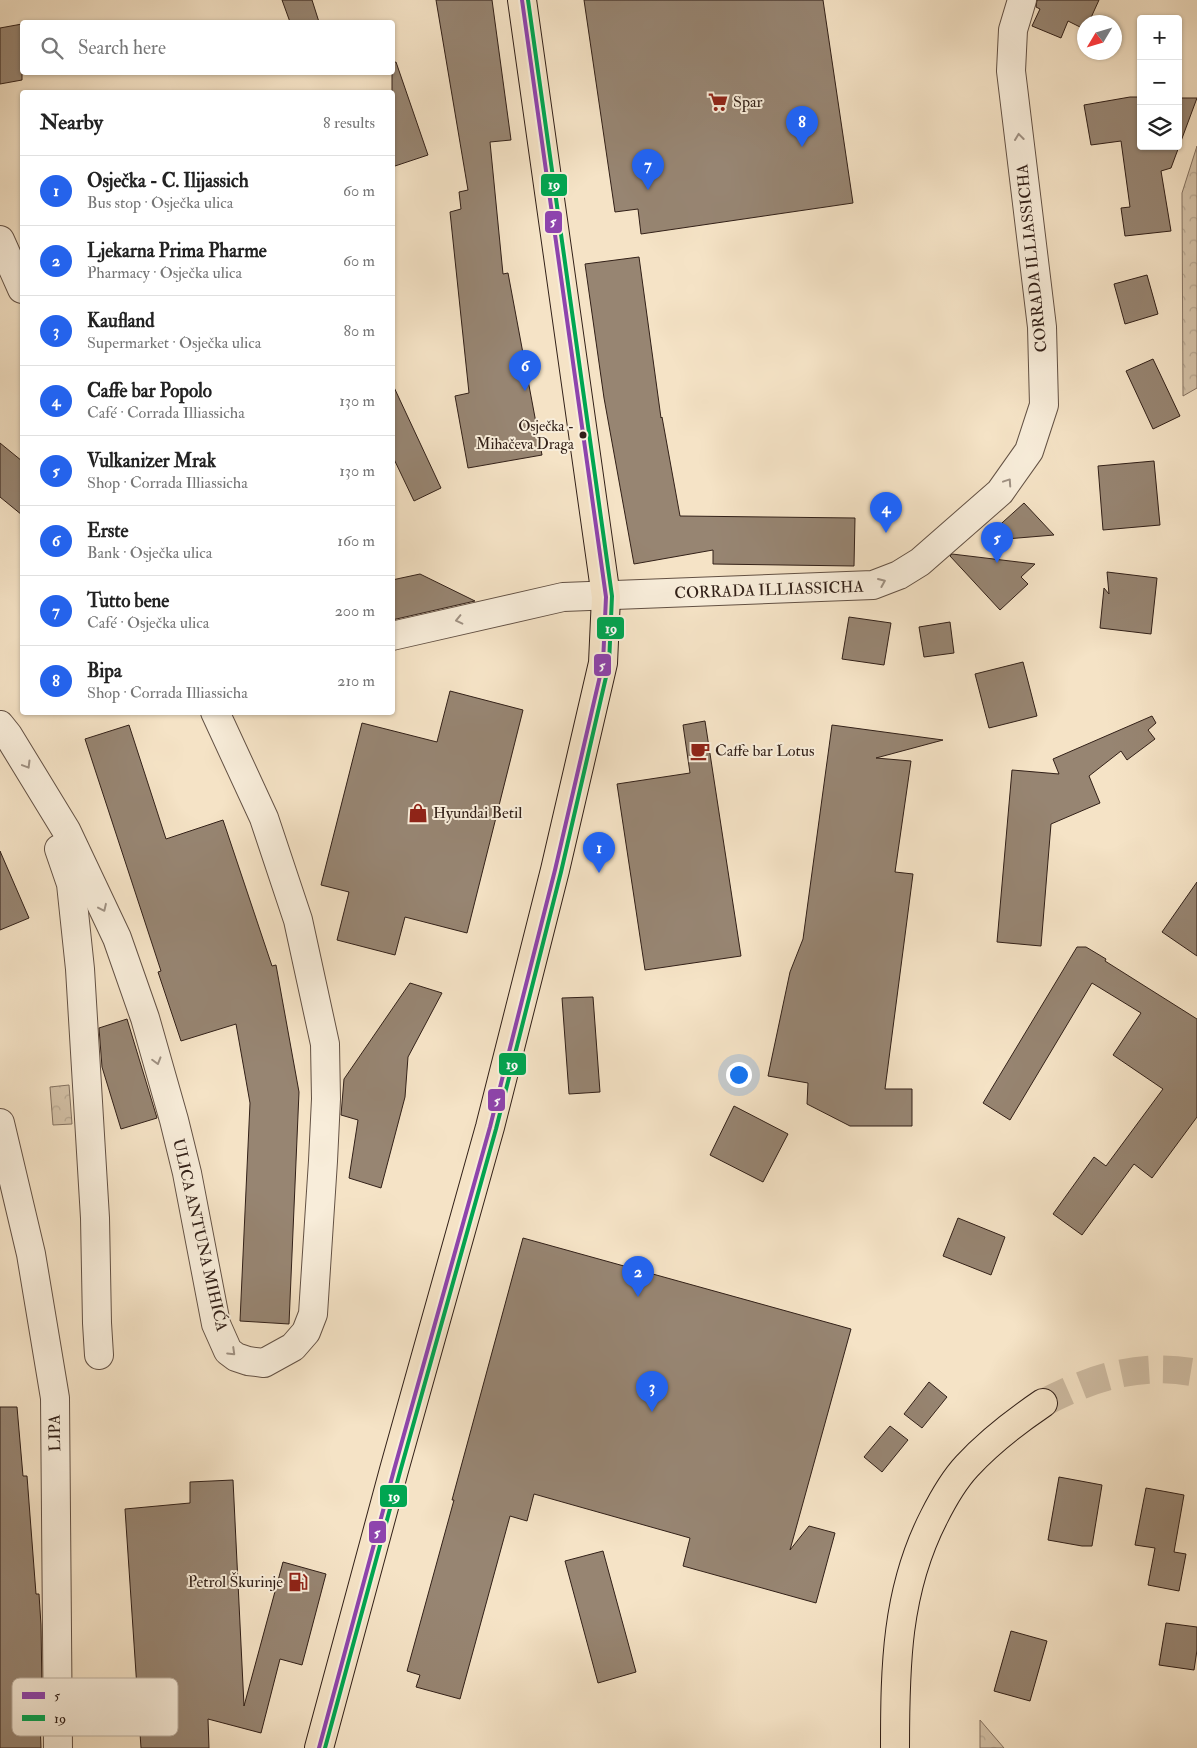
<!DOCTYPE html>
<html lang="en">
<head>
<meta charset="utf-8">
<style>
  :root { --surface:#fff; --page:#f6f6f6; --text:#222; --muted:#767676; --line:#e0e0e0; --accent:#2563eb }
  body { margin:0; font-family:"IM FELL Double Pica",serif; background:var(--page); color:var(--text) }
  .controls { position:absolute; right:15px; top:15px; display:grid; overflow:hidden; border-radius:5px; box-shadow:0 1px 4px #0004 }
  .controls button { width:45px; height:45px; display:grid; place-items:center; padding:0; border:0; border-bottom:1px solid var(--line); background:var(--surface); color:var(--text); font:25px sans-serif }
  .compass { position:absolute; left:1077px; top:15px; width:45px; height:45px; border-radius:50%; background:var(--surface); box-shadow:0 1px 4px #0004; rotate:232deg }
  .you { position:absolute; left:738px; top:1074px; width:18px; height:18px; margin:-12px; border:4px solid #fff; border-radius:50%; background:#1a73e8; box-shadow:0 0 0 8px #1a73e833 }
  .badge { display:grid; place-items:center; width:32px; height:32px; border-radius:50%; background:var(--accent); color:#fff; font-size:16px; font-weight:700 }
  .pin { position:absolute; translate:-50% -41px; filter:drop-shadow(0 1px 2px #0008) }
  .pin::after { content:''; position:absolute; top:26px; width:18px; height:15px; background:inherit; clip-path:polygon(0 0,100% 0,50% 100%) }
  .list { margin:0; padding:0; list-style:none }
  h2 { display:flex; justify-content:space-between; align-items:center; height:65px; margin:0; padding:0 20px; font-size:21px }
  h2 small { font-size:16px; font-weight:400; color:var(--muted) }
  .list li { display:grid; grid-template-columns:32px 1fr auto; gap:15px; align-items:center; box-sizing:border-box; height:70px; padding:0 20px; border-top:1px solid var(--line) }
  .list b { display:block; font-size:19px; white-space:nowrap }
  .list p { margin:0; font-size:16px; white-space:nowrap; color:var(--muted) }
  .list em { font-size:16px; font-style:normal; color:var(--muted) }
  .icon { flex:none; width:28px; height:28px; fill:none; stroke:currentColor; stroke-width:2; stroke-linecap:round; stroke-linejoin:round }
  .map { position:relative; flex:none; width:1197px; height:1748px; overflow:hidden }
  .search { position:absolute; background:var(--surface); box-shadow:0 1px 4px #0004; left:20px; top:20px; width:375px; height:55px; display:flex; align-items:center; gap:12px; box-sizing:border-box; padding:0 18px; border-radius:5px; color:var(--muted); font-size:19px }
  .panel { position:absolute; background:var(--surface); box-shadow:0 1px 4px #0004; left:20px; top:90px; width:375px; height:625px; border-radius:5px }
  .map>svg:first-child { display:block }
  .forest { fill:url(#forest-crowns); stroke:#837160 }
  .building { fill:#978572; stroke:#322018 }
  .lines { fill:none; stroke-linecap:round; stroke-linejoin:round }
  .major-tunnel { stroke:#cebca3; stroke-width:28; stroke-dasharray:28 14; stroke-linecap:butt }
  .minor-casing { stroke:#635144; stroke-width:30 }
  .major-casing { stroke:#322018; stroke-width:30 }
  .minor { stroke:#f8edda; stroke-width:28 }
  .major { stroke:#f5e3c6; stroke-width:28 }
  .bus-1-casing { stroke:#f8edda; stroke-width:8 }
  .bus-2-casing { stroke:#f8edda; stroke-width:8 }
  .bus-1 { stroke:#8e44ad; stroke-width:4 }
  .bus-2 { stroke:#00a651; stroke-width:4 }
  .oneway { stroke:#9f9183 }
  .bus-dot { fill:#322018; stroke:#f8edda; stroke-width:2 }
  .labels { text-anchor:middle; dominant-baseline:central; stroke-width:4; stroke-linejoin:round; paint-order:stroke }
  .bus-label { font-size:15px; fill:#322018; stroke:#f8edda; text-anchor:end }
  .poi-label { font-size:16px; fill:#322018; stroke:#f8edda; text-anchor:start }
  .street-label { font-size:16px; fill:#322018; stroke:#f8edda }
  .key { fill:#f8edda; stroke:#bdb0a0; stroke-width:1 }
  .key-label { font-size:14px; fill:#322018 }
  .line-badge { stroke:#f8edda; stroke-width:2 }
  .badge-label { font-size:14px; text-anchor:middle; font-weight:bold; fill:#fff }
</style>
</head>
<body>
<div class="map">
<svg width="1197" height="1748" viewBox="0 0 1197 1748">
  <defs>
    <pattern id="forest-crowns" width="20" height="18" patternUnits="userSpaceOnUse" patternTransform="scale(1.25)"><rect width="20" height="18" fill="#d4c2a8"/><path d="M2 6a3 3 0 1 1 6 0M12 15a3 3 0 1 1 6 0" fill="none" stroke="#b6a690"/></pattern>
  </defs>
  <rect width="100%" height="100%" fill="#f5e3c6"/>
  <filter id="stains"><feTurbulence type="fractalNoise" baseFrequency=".004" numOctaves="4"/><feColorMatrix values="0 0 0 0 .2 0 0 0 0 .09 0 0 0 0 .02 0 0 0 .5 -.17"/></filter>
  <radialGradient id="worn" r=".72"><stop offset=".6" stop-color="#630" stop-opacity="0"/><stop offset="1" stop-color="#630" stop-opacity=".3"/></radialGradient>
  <g class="forest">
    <polygon points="1197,146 1197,388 1183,396 1182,193"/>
    <polygon points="69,1085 72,1124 53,1125 50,1087"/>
    <polygon points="980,1720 1004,1748 980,1748"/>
  </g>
  <g class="building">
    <polygon points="282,0 312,0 319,22 290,22"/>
    <polygon points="436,0 492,0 511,140 490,142 503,274 508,273 542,455 468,468 455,396 469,393 450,212 461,209 459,192 468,190"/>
    <polygon points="584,0 823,0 853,203 641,234 638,209 615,212"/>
    <polygon points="1037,0 1099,0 1089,22 1084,22 1084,29 1068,21 1061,38 1032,26 1040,9 1036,7"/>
    <polygon points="22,24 22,80 0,84 0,28"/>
    <polygon points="396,62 428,155 392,167 392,63"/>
    <polygon points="1130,97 1141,97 1141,146 1178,146 1178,98 1197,98 1171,168 1161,171 1171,231 1125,236 1121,208 1130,207 1121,141 1091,145 1084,105"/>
    <polygon points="639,257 661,418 662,417 680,516 855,518 854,566 713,564 713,550 634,564 604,398 585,264"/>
    <polygon points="1147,275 1158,314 1125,324 1114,284"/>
    <polygon points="1153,359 1180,416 1153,429 1126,371"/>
    <polygon points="392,383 441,488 414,501 392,455"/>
    <polygon points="0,443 22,461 22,515 0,497"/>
    <polygon points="1154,461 1160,525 1103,530 1098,466"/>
    <polygon points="1024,503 1054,535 982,541"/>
    <polygon points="952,554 1035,564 1021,577 1028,584 1000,610 950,556"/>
    <polygon points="1107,572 1157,578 1151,634 1100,628 1104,588 1109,594"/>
    <polygon points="420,574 475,601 392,620 392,580"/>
    <polygon points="849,617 891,623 884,665 842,659"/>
    <polygon points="950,622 954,653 924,657 919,627"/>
    <polygon points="1023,662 1037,716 989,728 975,674"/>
    <polygon points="450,691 523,710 467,933 405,917 395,955 337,940 349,892 321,885 362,723 437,742"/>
    <polygon points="1152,716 1156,723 1148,730 1155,739 1127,760 1121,751 1089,776 1100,803 1051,824 1041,946 997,942 1012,770 1059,774 1053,759"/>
    <polygon points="705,721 741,956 645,970 617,784 690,773 683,725"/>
    <polygon points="129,725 166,839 223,820 272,966 276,965 299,1092 289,1324 240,1321 250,1103 236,1024 181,1041 158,972 161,971 85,739"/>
    <polygon points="832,725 943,740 876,758 911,761 895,872 913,874 885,1089 912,1089 912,1126 850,1126 807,1104 808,1083 768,1076 790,972 803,939"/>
    <polygon points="0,851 29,918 0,930"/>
    <polygon points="1197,882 1197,956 1162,932"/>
    <polygon points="1077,947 1086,947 1106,959 1105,961 1197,1019 1197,1117 1152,1178 1134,1164 1082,1235 1053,1214 1094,1157 1106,1166 1163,1089 1113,1055 1141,1013 1092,983 1010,1120 983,1103"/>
    <polygon points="410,983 442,993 408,1057 405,1097 381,1188 349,1178 358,1120 341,1115 344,1079"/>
    <polygon points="593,997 600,1092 569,1094 562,998"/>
    <polygon points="127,1019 157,1118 121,1129 102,1067 99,1028"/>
    <polygon points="734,1106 788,1134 763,1182 710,1155"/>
    <polygon points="958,1218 1005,1237 991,1275 943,1256"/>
    <polygon points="523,1238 851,1329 790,1550 809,1526 835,1533 816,1603 683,1566 690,1538 534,1494 527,1521 510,1516 460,1699 416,1687 420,1675 407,1671 454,1500 452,1500"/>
    <polygon points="929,1382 947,1397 922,1428 904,1414"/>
    <polygon points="0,1407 17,1407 23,1476 27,1476 36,1594 39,1594 41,1625 42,1691 39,1691 41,1748 0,1748"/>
    <polygon points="890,1426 908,1440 882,1472 864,1457"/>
    <polygon points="1059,1477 1102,1485 1092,1546 1082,1546 1048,1540"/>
    <polygon points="233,1480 244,1706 283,1562 326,1574 302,1665 280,1659 261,1733 208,1719 209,1748 141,1748 125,1509 190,1503 190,1482"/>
    <polygon points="1146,1488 1184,1495 1174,1552 1186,1554 1179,1591 1148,1585 1155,1548 1135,1545"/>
    <polygon points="603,1551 636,1672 598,1683 565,1561"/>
    <polygon points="1166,1623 1197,1627 1197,1650 1194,1670 1159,1665"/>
    <polygon points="1011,1631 1047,1641 1030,1701 994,1691"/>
  </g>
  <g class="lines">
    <path class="major-tunnel" d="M1043 1403C1093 1377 1141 1362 1197 1373"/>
    <defs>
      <g id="minor">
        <polyline points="0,240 22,289"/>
        <polyline points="392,636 563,597 873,585 899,575 920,562 1000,492 1029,451 1044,405 1042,327 1011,71 1013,30 1022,0"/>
        <polyline points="0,725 8,735 66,830 117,938 145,1018 174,1120 187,1173 216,1324 228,1351 236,1357 248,1361 264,1363 293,1347 306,1332 313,1314 323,1161 326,1099 325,1044 298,920 264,818 215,712"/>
        <polyline points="59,849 71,884 80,969 95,1218 97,1323 99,1355"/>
        <polyline points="0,1123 31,1254 55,1398 58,1748"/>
      </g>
      <g id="major">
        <polyline points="319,1748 394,1470 490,1127 555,870 603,663 606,597 522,0"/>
        <path d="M895 1748C895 1667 896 1591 934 1517 943 1499 953 1481 967 1466 990 1441 1015 1422 1043 1403"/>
      </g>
    </defs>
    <use href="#minor" class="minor-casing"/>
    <use href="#major" class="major-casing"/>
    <use href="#minor" class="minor"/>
    <use href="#major" class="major"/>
    <defs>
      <polyline id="bus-1" points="319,1748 394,1470 490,1127 555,870 603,663 606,597 522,0"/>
      <polyline id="bus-2" points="325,1748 400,1472 496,1129 561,872 609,664 612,596 528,0"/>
    </defs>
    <use href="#bus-1" class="bus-1-casing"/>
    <use href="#bus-2" class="bus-2-casing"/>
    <use href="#bus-1" class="bus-1"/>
    <use href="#bus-2" class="bus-2"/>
  </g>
  <defs><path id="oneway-chevron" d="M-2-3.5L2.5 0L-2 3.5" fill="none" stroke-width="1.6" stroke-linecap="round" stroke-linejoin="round" transform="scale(1.25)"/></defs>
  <g class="oneway">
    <use href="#oneway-chevron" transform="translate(1019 137) rotate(-97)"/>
    <use href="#oneway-chevron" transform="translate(1008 482) rotate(-56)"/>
    <use href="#oneway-chevron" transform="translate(882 582) rotate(-23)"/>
    <use href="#oneway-chevron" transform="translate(459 620) rotate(167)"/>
    <use href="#oneway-chevron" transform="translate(27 765) rotate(59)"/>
    <use href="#oneway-chevron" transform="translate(103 908) rotate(65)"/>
    <use href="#oneway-chevron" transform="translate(157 1061) rotate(74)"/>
    <use href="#oneway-chevron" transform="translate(232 1352) rotate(44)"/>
  </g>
  <defs>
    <symbol id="supermarket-bare" viewBox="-9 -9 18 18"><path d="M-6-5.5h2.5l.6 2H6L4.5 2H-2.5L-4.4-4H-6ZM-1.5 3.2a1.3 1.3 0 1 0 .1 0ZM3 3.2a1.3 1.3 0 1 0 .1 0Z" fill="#8f2418" stroke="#f8edda" stroke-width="2.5" paint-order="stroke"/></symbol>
    <symbol id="cafe-bare" viewBox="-9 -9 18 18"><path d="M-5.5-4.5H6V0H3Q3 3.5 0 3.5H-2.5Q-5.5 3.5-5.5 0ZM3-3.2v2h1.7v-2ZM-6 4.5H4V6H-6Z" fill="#8f2418" stroke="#f8edda" stroke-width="2.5" paint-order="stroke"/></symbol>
    <symbol id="shop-bare" viewBox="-9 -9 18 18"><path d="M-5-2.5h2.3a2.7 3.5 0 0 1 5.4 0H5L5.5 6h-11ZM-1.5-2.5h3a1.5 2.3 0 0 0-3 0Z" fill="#8f2418" stroke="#f8edda" stroke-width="2.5" paint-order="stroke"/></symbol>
    <symbol id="fuel-bare" viewBox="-9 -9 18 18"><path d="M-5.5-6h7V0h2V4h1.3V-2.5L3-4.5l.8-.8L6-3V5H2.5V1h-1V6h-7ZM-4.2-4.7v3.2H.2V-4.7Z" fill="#8f2418" stroke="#f8edda" stroke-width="2.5" paint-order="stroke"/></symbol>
  </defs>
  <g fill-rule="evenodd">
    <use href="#supermarket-bare" x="704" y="88" width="28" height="28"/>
    <use href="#cafe-bare" x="686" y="737" width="28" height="28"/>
    <use href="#shop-bare" x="404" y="799" width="28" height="28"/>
    <use href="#fuel-bare" x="284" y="1568" width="28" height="28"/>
  </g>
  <circle class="bus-dot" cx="583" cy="435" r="4.5"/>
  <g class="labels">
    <g class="bus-label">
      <text x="574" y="426">Osječka -<tspan x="574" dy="18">Mihačeva Draga</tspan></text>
    </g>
    <g class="poi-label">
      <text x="733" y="102">Spar</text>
      <text x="715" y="751">Caffe bar Lotus</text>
      <text x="433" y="813">Hyundai Betil</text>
      <text x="283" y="1582" text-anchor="end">Petrol Škurinje</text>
    </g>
    <g class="street-label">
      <text transform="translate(1032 258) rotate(-96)">CORRADA ILLIASSICHA</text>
      <text transform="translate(769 590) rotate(-2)">CORRADA ILLIASSICHA</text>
      <text transform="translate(200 1235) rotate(77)">ULICA ANTUNA MIHIĆA</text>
      <text transform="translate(55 1433) rotate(-91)">LIPA</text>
    </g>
  </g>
  <rect x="12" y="1678" width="166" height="58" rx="8" class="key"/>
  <rect x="22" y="1692" width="23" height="7" fill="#8e44ad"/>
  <rect x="22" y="1715" width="23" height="6" fill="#00a651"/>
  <g class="key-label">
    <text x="54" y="1700">5</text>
    <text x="54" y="1723">19</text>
  </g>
  <g class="line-badge">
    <rect x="540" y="173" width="28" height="24" rx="5" fill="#00a651"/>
    <rect x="544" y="210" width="19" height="24" rx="5" fill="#8e44ad"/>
    <rect x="596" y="616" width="29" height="24" rx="5" fill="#00a651"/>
    <rect x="593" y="653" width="19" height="24" rx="5" fill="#8e44ad"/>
    <rect x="498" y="1052" width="29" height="24" rx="5" fill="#00a651"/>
    <rect x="487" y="1088" width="19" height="24" rx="5" fill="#8e44ad"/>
    <rect x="379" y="1484" width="29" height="24" rx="5" fill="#00a651"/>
    <rect x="368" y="1520" width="19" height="24" rx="5" fill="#8e44ad"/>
  </g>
  <g class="badge-label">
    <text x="554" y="189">19</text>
    <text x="553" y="226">5</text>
    <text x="611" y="633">19</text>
    <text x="602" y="670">5</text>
    <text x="512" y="1069">19</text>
    <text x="497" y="1105">5</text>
    <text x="394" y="1501">19</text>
    <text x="377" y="1537">5</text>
  </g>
  <rect width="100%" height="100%" filter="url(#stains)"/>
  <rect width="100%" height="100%" fill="url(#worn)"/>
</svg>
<div class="controls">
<button>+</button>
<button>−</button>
<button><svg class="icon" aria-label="layers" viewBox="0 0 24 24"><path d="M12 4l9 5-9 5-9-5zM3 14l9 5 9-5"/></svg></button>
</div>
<svg class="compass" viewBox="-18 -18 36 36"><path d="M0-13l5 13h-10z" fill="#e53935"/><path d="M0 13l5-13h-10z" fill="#767676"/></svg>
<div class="you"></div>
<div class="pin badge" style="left:599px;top:873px">1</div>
<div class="pin badge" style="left:638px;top:1297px">2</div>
<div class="pin badge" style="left:652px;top:1412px">3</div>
<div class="pin badge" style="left:886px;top:533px">4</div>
<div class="pin badge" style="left:997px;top:563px">5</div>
<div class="pin badge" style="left:525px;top:391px">6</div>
<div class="pin badge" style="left:648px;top:190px">7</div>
<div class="pin badge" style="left:802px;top:147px">8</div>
<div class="search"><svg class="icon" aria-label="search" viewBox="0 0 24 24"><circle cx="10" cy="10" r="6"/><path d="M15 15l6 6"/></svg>Search here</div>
<section class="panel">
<h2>Nearby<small>8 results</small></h2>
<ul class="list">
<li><span class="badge">1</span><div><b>Osječka - C. Ilijassich</b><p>Bus stop · Osječka ulica</p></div><em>60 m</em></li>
<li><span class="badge">2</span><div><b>Ljekarna Prima Pharme</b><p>Pharmacy · Osječka ulica</p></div><em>60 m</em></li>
<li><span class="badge">3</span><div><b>Kaufland</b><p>Supermarket · Osječka ulica</p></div><em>80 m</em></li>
<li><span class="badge">4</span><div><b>Caffe bar Popolo</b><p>Café · Corrada Illiassicha</p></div><em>130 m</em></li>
<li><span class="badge">5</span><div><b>Vulkanizer Mrak</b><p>Shop · Corrada Illiassicha</p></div><em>130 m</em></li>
<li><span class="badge">6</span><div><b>Erste</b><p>Bank · Osječka ulica</p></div><em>160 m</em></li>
<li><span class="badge">7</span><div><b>Tutto bene</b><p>Café · Osječka ulica</p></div><em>200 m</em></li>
<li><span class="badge">8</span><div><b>Bipa</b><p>Shop · Corrada Illiassicha</p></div><em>210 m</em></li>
</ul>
</section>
</div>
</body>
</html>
